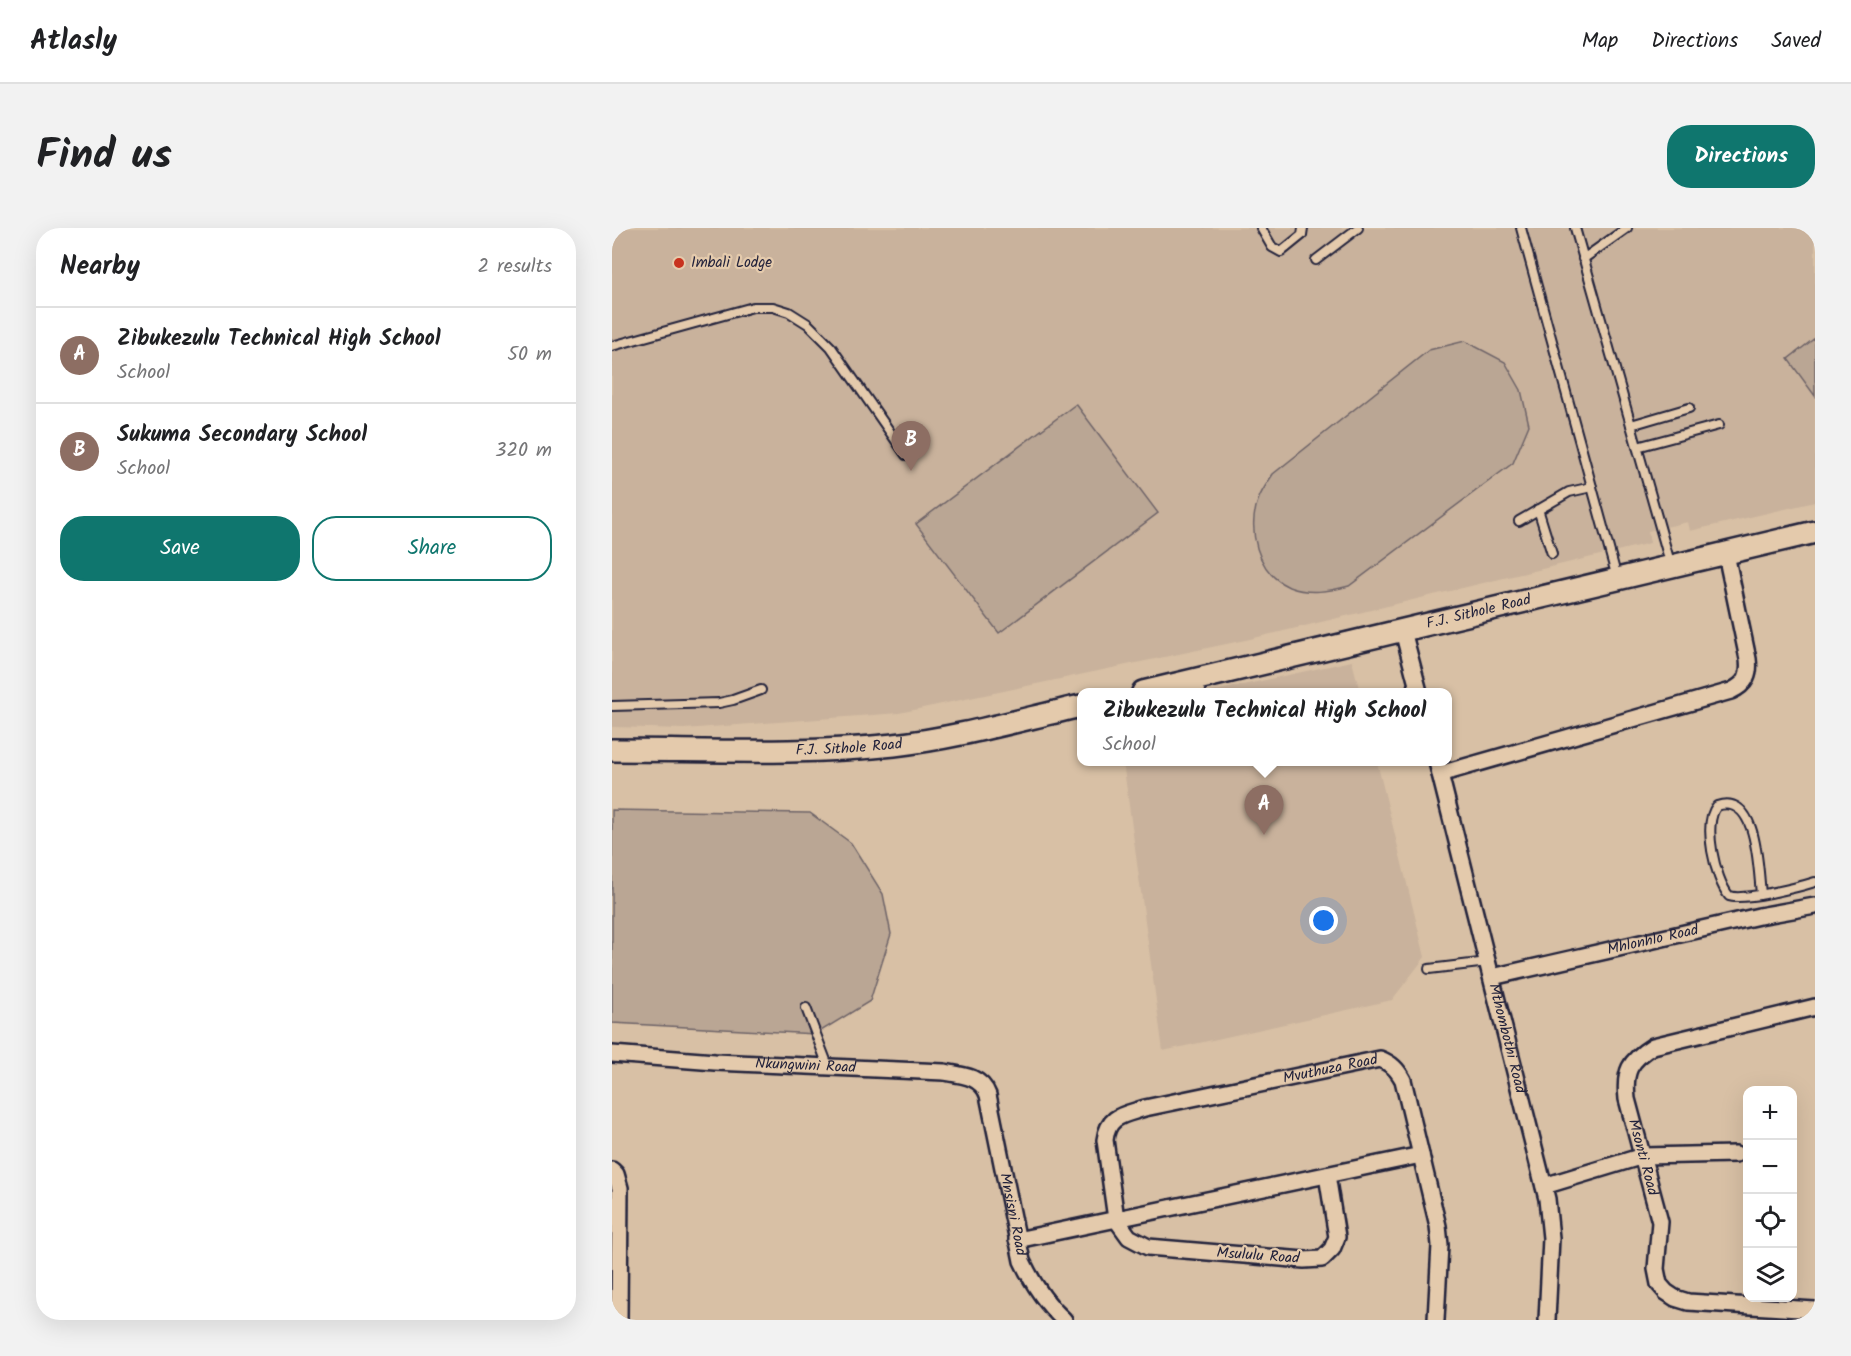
<!DOCTYPE html>
<html lang="en">
<head>
<meta charset="utf-8">
<style>
  :root { --surface:#fff; --page:#f2f2f2; --text:#202124; --muted:#757577; --line:#e0e0e0; --accent:#0f766e }
  body { margin:0; font-family:Kalam,sans-serif; background:var(--page); color:var(--text) }
  .controls { position:absolute; right:18px; bottom:18px; display:grid; overflow:hidden; border-radius:12px; box-shadow:0 6px 24px #0002 }
  .controls button { width:54px; height:54px; display:grid; place-items:center; padding:0; border:0; border-bottom:2px solid var(--line); background:var(--surface); color:var(--text); font:30px sans-serif }
  .you { position:absolute; left:712px; top:693px; width:21px; height:21px; margin:-15px; border:4px solid #fff; border-radius:50%; background:#1a73e8; box-shadow:0 0 0 9px #1a73e833 }
  .badge { display:grid; place-items:center; width:39px; height:39px; border-radius:50%; background:var(--accent); color:#fff; font-size:20px; font-weight:700 }
  .pin { position:absolute; translate:-50% -50px; filter:drop-shadow(0 2px 3px #0008) }
  .pin::after { content:''; position:absolute; top:32px; width:21px; height:18px; background:inherit; clip-path:polygon(0 0,100% 0,50% 100%) }
  .popup { position:absolute; left:465px; top:460px; width:375px; height:78px; box-sizing:border-box; display:grid; place-content:center; border-radius:12px; background:var(--surface); filter:drop-shadow(0 2px 4px #0005); font-size:20px; white-space:nowrap; color:var(--muted) }
  .popup b { font-size:22px; color:var(--text) }
  .popup::after { content:''; position:absolute; left:50%; top:100%; margin-left:-12px; border:12px solid transparent; border-top-color:var(--surface) }
  .list { margin:0; padding:0; list-style:none }
  h2 { display:flex; justify-content:space-between; align-items:center; height:78px; margin:0; padding:0 24px; font-size:26px }
  h2 small { font-size:20px; font-weight:400; color:var(--muted) }
  .list li { display:grid; grid-template-columns:39px 1fr auto; gap:18px; align-items:center; box-sizing:border-box; height:96px; padding:0 24px; border-top:2px solid var(--line) }
  .list b { display:block; font-size:22px; white-space:nowrap }
  .list p { margin:0; font-size:20px; white-space:nowrap; color:var(--muted) }
  .list em { font-size:20px; font-style:normal; color:var(--muted) }
  .actions { display:flex; gap:12px; padding:18px 24px }
  .actions a { flex:1; padding:14px 0; border:2px solid var(--accent); border-radius:24px; text-align:center; font-size:21px; color:var(--accent) }
  .actions .main { background:var(--accent); color:#fff }
  .icon { flex:none; width:33px; height:33px; fill:none; stroke:currentColor; stroke-width:2; stroke-linecap:round; stroke-linejoin:round }
  .map { position:relative; flex:none; width:1203px; height:1092px; overflow:hidden; border-radius:24px }
  header { display:flex; align-items:center; gap:36px; box-sizing:border-box; height:84px; padding:0 30px; background:var(--surface); border-bottom:2px solid var(--line) }
  header strong { font-size:28px }
  nav { display:flex; gap:33px; margin-inline-start:auto; font-size:21px }
  .intro { display:flex; align-items:center; justify-content:space-between; box-sizing:border-box; height:144px; padding:0 36px }
  h1 { margin:0; font-size:42px }
  .button { padding:15px 27px; border-radius:24px; background:var(--accent); color:#fff; font-size:21px; font-weight:700 }
  main { display:flex; gap:36px; padding:0 36px }
  aside { flex:1; background:var(--surface); border-radius:24px; box-shadow:0 6px 24px #0002 }
  .map>svg:first-child { display:block }
  .built { fill:#c9b29c }
  .green { fill:#baa694; stroke:#6e6468; stroke-width:1.5 }
  .lines { fill:none; stroke-linecap:round; stroke-linejoin:round }
  .lane-casing { stroke:#22223b; stroke-width:12 }
  .street-casing { stroke:#22223b; stroke-width:20 }
  .secondary-casing { stroke:#22223b; stroke-width:26 }
  .lane { stroke:#e4caac; stroke-width:8 }
  .street { stroke:#e4caac; stroke-width:15 }
  .secondary { stroke:#e4caac; stroke-width:21 }
  .poi-dot { fill:#c8321e; stroke:#e4caac; stroke-width:2 }
  .labels { text-anchor:middle; dominant-baseline:central; stroke-width:4.5; stroke-linejoin:round; paint-order:stroke }
  .poi-label { font-size:15px; fill:#22223b; stroke:#e4caac; text-anchor:start }
  .street-label { font-size:15px; fill:#22223b; stroke:#e4caac }
</style>
</head>
<body>
<header>
<strong>Atlasly</strong>
<nav><a>Map</a><a>Directions</a><a>Saved</a></nav>
</header>
<div class="intro"><h1>Find us</h1><a class="button">Directions</a></div>
<main>
<aside>
<h2>Nearby<small>2 results</small></h2>
<ul class="list">
<li><span class="badge" style="background:#8d6e63">A</span><div><b>Zibukezulu Technical High School</b><p>School</p></div><em>50 m</em></li>
<li><span class="badge" style="background:#8d6e63">B</span><div><b>Sukuma Secondary School</b><p>School</p></div><em>320 m</em></li>
</ul>
<div class="actions"><a class="main">Save</a><a>Share</a></div>
</aside>
<div class="map">
<svg width="1203" height="1092" viewBox="0 0 1203 1092">
  <rect width="100%" height="100%" fill="#d8c0a5"/>
  <filter id="ink" filterUnits="userSpaceOnUse"><feTurbulence type="fractalNoise" baseFrequency=".0167" numOctaves="2"/><feDisplacementMap in="SourceGraphic" scale="12" xChannelSelector="R" yChannelSelector="G"/><feConvolveMatrix kernelMatrix="1 2 1 2 8 2 1 2 1" color-interpolation-filters="sRGB"/></filter>
  <g filter="url(#ink)">
    <g class="built">
      <polygon points="0,0 1203,0 1203,274 1078,303 1076,294 1036,303 1038,315 638,411 287,485 72,501 0,499"/>
      <polygon points="740,433 748,464 599,464"/>
      <polygon points="511,534 765,534 813,729 780,772 551,823"/>
    </g>
    <g class="green">
      <polygon points="1203,110 1203,168 1176,131"/>
      <path d="M853 113 893 134 909 162 917 197 901 235 737 358C718 363 697 367 677 359 645 345 634 300 647 270 650 262 656 254 661 246L817 122Z"/>
      <polygon points="464,176 546,285 387,405 304,296"/>
      <polygon points="0,582 198,585 239,615 271,666 279,706 258,773 204,806 0,795"/>
    </g>
    <g class="lines">
      <defs>
        <g id="lane">
          <polyline points="649,0 660,19 669,24 690,7 691,0"/>
          <polyline points="909,0 1005,350"/>
          <polyline points="963,0 1059,338"/>
          <polyline points="971,31 1015,0"/>
          <polyline points="704,32 746,0"/>
          <polyline points="0,118 141,79 161,79 177,84 196,96 219,119 294,227"/>
          <polyline points="1019,197 1077,180"/>
          <polyline points="1025,219 1107,197"/>
          <polyline points="926,281 940,326"/>
          <polyline points="907,293 957,264 980,259"/>
          <polyline points="578,455 589,464"/>
          <polyline points="0,478 107,475 121,472 149,462"/>
          <path d="M1149 666C1146 641 1146 564 1105 578 1090 595 1103 651 1117 668 1131 673 1187 659 1203 654"/>
          <polyline points="817,741 876,734"/>
          <polyline points="194,780 216,838"/>
        </g>
        <g id="street">
          <polyline points="791,403 807,464"/>
          <path id="s1" d="M825 534 935 971 939 1010 935 1092"/>
          <path d="M828 546 1119 463C1134 456 1138 447 1136 431L1114 326"/>
          <path id="s2" d="M880 749 1147 688 1203 678"/>
          <path id="s3" d="M1203 779 1041 818C1017 833 1012 843 1015 871L1048 994 1044 1041 1047 1056 1054 1064 1063 1070 1076 1074 1203 1082"/>
          <path id="s4" d="M0 826 103 834 332 844C350 847 369 848 376 867L410 1033C421 1056 433 1075 452 1092"/>
          <polyline points="0,942 4,946 8,960 7,1092"/>
          <path id="s5" d="M715 947 725 1009 720 1021 710 1031 692 1032 536 1019 517 1009 504 991 493 912C496 887 512 887 533 880L768 831C780 836 785 841 791 852L826 998 828 1017 824 1092"/>
          <polyline points="932,958 1031,928 1124,926"/>
          <polyline points="405,1012 809,927"/>
        </g>
        <g id="secondary">
          <path id="s6" d="M531 464 1203 304"/>
          <path id="s7" d="M0 522C94 522 189 527 282 517 345 510 407 492 469 478"/>
        </g>
      </defs>
      <use href="#lane" class="lane-casing"/>
      <use href="#street" class="street-casing"/>
      <use href="#secondary" class="secondary-casing"/>
      <use href="#lane" class="lane"/>
      <use href="#street" class="street"/>
      <use href="#secondary" class="secondary"/>
    </g>
  </g>
  <circle class="poi-dot" cx="67" cy="35" r="6"/>
  <g class="labels">
    <g class="poi-label">
      <text x="79" y="35">Imbali Lodge</text>
    </g>
    <g class="street-label">
      <text stroke="none"><textPath href="#s6" startOffset="345">F.J. Sithole Road</textPath></text>
      <text stroke="none"><textPath href="#s7" startOffset="237">F.J. Sithole Road</textPath></text>
      <text stroke="none"><textPath href="#s2" startOffset="165">Mhlonhlo Road</textPath></text>
      <text stroke="none"><textPath href="#s1" startOffset="285">Mthombothi Road</textPath></text>
      <text stroke="none"><textPath href="#s4" startOffset="194">Nkungwini Road</textPath></text>
      <text stroke="none"><textPath href="#s5" startOffset="633">Mvuthuza Road</textPath></text>
      <text stroke="none"><textPath href="#s3" startOffset="291">Msonti Road</textPath></text>
      <text stroke="none"><textPath href="#s4" startOffset="507">Mnsisni Road</textPath></text>
      <text transform="translate(646 1028) rotate(4)">Msululu Road</text>
    </g>
  </g>
</svg>
<div class="controls">
<button>+</button>
<button>−</button>
<button><svg class="icon" aria-label="locate" viewBox="0 0 24 24"><circle cx="12" cy="12" r="6"/><path d="M12 2v4M12 18v4M2 12h4M18 12h4"/></svg></button>
<button><svg class="icon" aria-label="layers" viewBox="0 0 24 24"><path d="M12 4l9 5-9 5-9-5zM3 14l9 5 9-5"/></svg></button>
</div>
<div class="you"></div>
<div class="pin badge" style="left:652px;top:607px;background:#8d6e63">A</div>
<div class="popup"><b>Zibukezulu Technical High School</b>School</div>
<div class="pin badge" style="left:299px;top:243px;background:#8d6e63">B</div>
</div>
</main>
</body>
</html>
